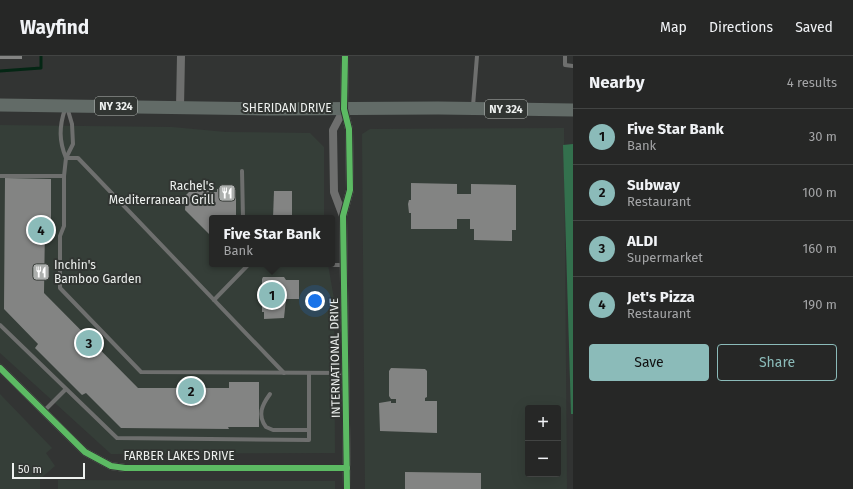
<!DOCTYPE html>
<html lang="en">
<head>
<meta charset="utf-8">
<style>
  :root { --surface:#262726; --page:#2e2f2e; --text:#f1f3f6; --muted:#a4a5a7; --line:#424443; --accent:#8bbbb9 }
  body { margin:0; font-family:"Fira Sans",sans-serif; background:var(--page); color:var(--text) }
  .controls { position:absolute; right:12px; bottom:12px; display:grid; overflow:hidden; border-radius:4px; box-shadow:0 4px 16px #0002 }
  .controls button { width:36px; height:36px; display:grid; place-items:center; padding:0; border:0; border-bottom:1px solid var(--line); background:var(--surface); color:var(--text); font:20px sans-serif }
  .scale { position:absolute; left:12px; bottom:10px; width:73px; box-sizing:border-box; padding-left:4px; border:2px solid #eef1ef; border-top:0; font-size:11px; line-height:14px; white-space:nowrap; color:#eef1ef; -webkit-text-stroke:3px #313532; paint-order:stroke }
  .you { position:absolute; left:315px; top:245px; width:14px; height:14px; margin:-10px; border:3px solid #fff; border-radius:50%; background:#1a73e8; box-shadow:0 0 0 6px #1a73e833 }
  .badge { display:grid; place-items:center; width:26px; height:26px; border-radius:50%; background:var(--accent); color:#111; font-size:13px; font-weight:700 }
  .pin { position:absolute; translate:-50% -50%; border:2px solid #fff; box-shadow:0 1px 4px #0006 }
  .popup { position:absolute; left:209px; top:159px; width:126px; height:52px; box-sizing:border-box; display:grid; place-content:center; border-radius:4px; background:var(--surface); filter:drop-shadow(0 1px 3px #0005); font-size:13px; white-space:nowrap; color:var(--muted) }
  .popup b { font-size:15px; color:var(--text) }
  .popup::after { content:''; position:absolute; left:50%; top:100%; margin-left:-8px; border:8px solid transparent; border-top-color:var(--surface) }
  .list { margin:0; padding:0; list-style:none }
  h2 { display:flex; justify-content:space-between; align-items:center; height:52px; margin:0; padding:0 16px; font-size:17px }
  h2 small { font-size:13px; font-weight:400; color:var(--muted) }
  .list li { display:grid; grid-template-columns:26px 1fr auto; gap:12px; align-items:center; box-sizing:border-box; height:56px; padding:0 16px; border-top:1px solid var(--line) }
  .list b { display:block; font-size:15px; white-space:nowrap }
  .list p { margin:0; font-size:13px; white-space:nowrap; color:var(--muted) }
  .list em { font-size:13px; font-style:normal; color:var(--muted) }
  .actions { display:flex; gap:8px; padding:12px 16px }
  .actions a { flex:1; padding:9px 0; border:1px solid var(--accent); border-radius:4px; text-align:center; font-size:14px; color:var(--accent) }
  .actions .main { background:var(--accent); color:#111 }
  .map { position:relative; flex:none; width:573px; height:433px; overflow:hidden }
  header { display:flex; align-items:center; gap:24px; box-sizing:border-box; height:56px; padding:0 20px; background:var(--surface); border-bottom:1px solid var(--line) }
  header strong { font-size:19px }
  nav { display:flex; gap:22px; margin-inline-start:auto; font-size:14px }
  main { display:flex }
  aside { flex:1; background:var(--surface) }
  .map>svg:first-child { display:block }
  .built { fill:#353e38; fill-rule:evenodd }
  .forest { fill:#33704d }
  .lines { fill:none; stroke-linecap:round; stroke-linejoin:round }
  .stream { stroke:#042614; stroke-width:3 }
  .building { fill:#838483 }
  .service { stroke:#6e6f6e; stroke-width:4 }
  .minor { stroke:#6e6f6e; stroke-width:8 }
  .primary { stroke:#626b67; stroke-width:13 }
  .cycleway-casing { stroke:#313532; stroke-width:8 }
  .cycleway { stroke:#5cba63; stroke-width:6 }
  .labels { text-anchor:middle; dominant-baseline:central; stroke-width:4; stroke-linejoin:round; paint-order:stroke }
  .shield { fill:#313532; stroke:#b5b9b6; stroke-width:1 }
  .shield-label { font-size:11px; font-weight:bold; fill:#eef1ef }
  .street-label { font-size:12px; fill:#eef1ef; stroke:#313532 }
  .poi-label { font-size:12px; fill:#eef1ef; stroke:#313532; text-anchor:end }
</style>
</head>
<body>
<header>
<strong>Wayfind</strong>
<nav><a>Map</a><a>Directions</a><a>Saved</a></nav>
</header>
<main>
<div class="map">
<svg width="573" height="433" viewBox="0 0 573 433">
  <rect width="100%" height="100%" fill="#323433"/>
  <g class="built">
    <polygon points="0,69 172,71 226,76 310,77 324,91 324,162 212,162 212,208 328,208 334,243 335,397 111,398 0,297"/>
    <path d="M564 72 567 433H365L362 78 370 73ZM528 352H558V418H528Z"/>
    <polygon points="0,338 52,392 46,397 55,410 40,423 40,433 0,433"/>
    <polygon points="58,424 335,425 335,433 58,433"/>
  </g>
  <polygon class="forest" points="573,88 573,358 571,358 563,89"/>
  <g class="lines">
    <polyline class="stream" points="0,15 41,12 41,0"/>
  </g>
  <g class="building">
    <rect x="0" y="0" width="22" height="3"/>
    <polygon points="5,122 51,123 51,171 45,171 44,237 138,332 229,332 229,326 259,326 259,371 228,371 229,373 121,372 86,337 82,339 35,292 38,288 4,253"/>
    <polygon points="411,127 457,128 457,138 471,138 471,128 516,129 516,174 512,174 512,185 474,184 474,173 470,173 470,163 457,163 457,173 411,173 411,157 409,157 408,148 409,144 411,144"/>
    <polygon points="197,133 209,133 209,136 217,136 217,133 236,134 236,162 212,162 212,181 185,154 186,139 189,136 197,136"/>
    <polygon points="274,135 292,135 292,162 273,162"/>
    <polygon points="263,221 284,221 286,224 299,224 299,243 286,243 284,262 264,263 264,256 262,256 262,245 258,245 258,234 262,234 262,223"/>
    <polygon points="391,312 425,313 427,315 427,341 425,342 425,345 437,345 437,377 380,375 379,347 391,345 391,347 396,347 396,343 391,343 389,340 389,315"/>
    <polygon points="405,416 481,417 481,433 405,433"/>
  </g>
  <g class="lines">
    <g class="service">
      <polyline points="565,0 565,9 573,10"/>
      <polyline points="473,50 477,0"/>
      <polyline points="67,51 72,68 73,88 66,102 64,120 64,170 60,180 60,232 141,316 346,317"/>
      <path d="M65 53C59 71 59 85 66 102"/>
      <polyline points="66,102 78,102 284,317"/>
      <polyline points="242,115 243,162"/>
      <polyline points="0,120 64,120"/>
      <polyline points="214,244 248,209 345,209"/>
      <polyline points="0,269 117,382 309,384 309,317"/>
      <path d="M270 338C262 349 257 359 266 371L273 374H309"/>
      <polyline points="44,355 65,334"/>
    </g>
    <g class="minor">
      <polyline points="345,0 344,53 349,73 350,134 343,160 347,433"/>
      <polyline points="180,51 181,0"/>
      <polyline points="343,160 334,136 333,74 344,53"/>
      <polyline points="0,312 85,396 111,410 125,412 347,412"/>
    </g>
    <polyline class="primary" points="0,49 266,53 438,52 573,54"/>
    <defs>
      <g id="cycleway">
        <polyline points="345,0 344,53 349,73 350,134 343,160 347,433"/>
        <polyline points="0,312 85,396 111,410 125,412 347,412"/>
      </g>
    </defs>
    <use href="#cycleway" class="cycleway-casing"/>
    <use href="#cycleway" class="cycleway"/>
  </g>
  <defs>
    <symbol id="restaurant-square" viewBox="-11 -11 22 22"><rect x="-9" y="-9" width="18" height="18" rx="4" fill="#acafad" stroke="#313532"/><path d="M-5-6h1v4h1v-4h1v4h1v-4h1v5L-1.5 .5V6h-2V.5L-5-1ZM5-6V6H3V1.5H1.5Q1.5-4 5-6Z" fill="#fff"/></symbol>
  </defs>
  <g fill-rule="evenodd">
    <use href="#restaurant-square" x="217" y="127" width="20" height="20"/>
    <use href="#restaurant-square" x="31" y="206" width="20" height="20"/>
  </g>
  <g class="labels">
    <g class="shield">
      <rect x="95" y="41" width="42" height="18" rx="3"/>
      <rect x="485" y="44" width="42" height="18" rx="3"/>
    </g>
    <g class="shield-label">
      <text x="116" y="50">NY 324</text>
      <text x="506" y="53">NY 324</text>
    </g>
    <g class="street-label">
      <text x="287" y="52">SHERIDAN DRIVE</text>
      <text transform="translate(335 302) rotate(-91)">INTERNATIONAL DRIVE</text>
      <text x="179" y="400">FARBER LAKES DRIVE</text>
    </g>
    <g class="poi-label">
      <text x="214" y="130">Rachel's<tspan x="214" dy="14">Mediterranean Grill</tspan></text>
      <text x="54" y="209" text-anchor="start">Inchin's<tspan x="54" dy="14">Bamboo Garden</tspan></text>
    </g>
  </g>
</svg>
<div class="controls">
<button>+</button>
<button>−</button>
</div>
<div class="scale">50 m</div>
<div class="you"></div>
<div class="pin badge" style="left:272px;top:239px">1</div>
<div class="popup"><b>Five Star Bank</b>Bank</div>
<div class="pin badge" style="left:191px;top:335px">2</div>
<div class="pin badge" style="left:89px;top:287px">3</div>
<div class="pin badge" style="left:41px;top:174px">4</div>
</div>
<aside>
<h2>Nearby<small>4 results</small></h2>
<ul class="list">
<li><span class="badge">1</span><div><b>Five Star Bank</b><p>Bank</p></div><em>30 m</em></li>
<li><span class="badge">2</span><div><b>Subway</b><p>Restaurant</p></div><em>100 m</em></li>
<li><span class="badge">3</span><div><b>ALDI</b><p>Supermarket</p></div><em>160 m</em></li>
<li><span class="badge">4</span><div><b>Jet's Pizza</b><p>Restaurant</p></div><em>190 m</em></li>
</ul>
<div class="actions"><a class="main">Save</a><a>Share</a></div>
</aside>
</main>
</body>
</html>
